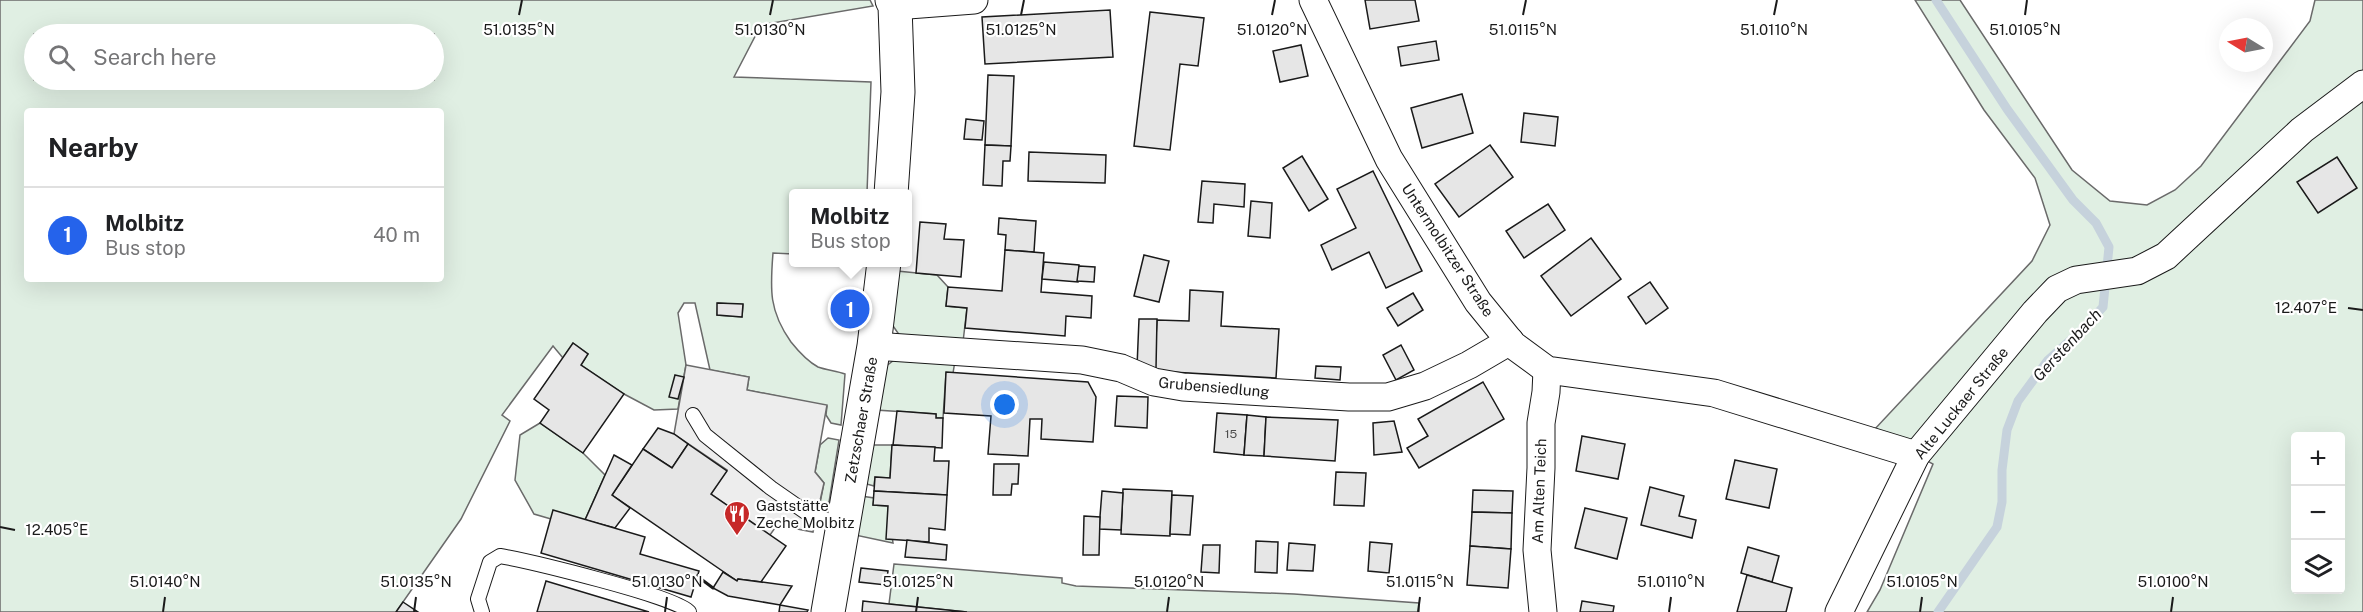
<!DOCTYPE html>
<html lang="en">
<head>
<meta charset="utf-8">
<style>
  :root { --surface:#fff; --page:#f2f2f2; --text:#202124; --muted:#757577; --line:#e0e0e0; --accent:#2563eb }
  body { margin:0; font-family:"Public Sans",sans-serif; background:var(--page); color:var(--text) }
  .controls { position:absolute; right:18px; bottom:18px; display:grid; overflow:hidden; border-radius:6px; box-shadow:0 6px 24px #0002 }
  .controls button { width:54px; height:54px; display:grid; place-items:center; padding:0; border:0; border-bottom:2px solid var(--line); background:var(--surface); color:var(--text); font:30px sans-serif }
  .compass { position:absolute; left:2219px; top:18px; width:54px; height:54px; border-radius:50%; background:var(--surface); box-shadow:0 6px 24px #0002; rotate:280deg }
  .you { position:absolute; left:1005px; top:405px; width:21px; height:21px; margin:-15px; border:4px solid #fff; border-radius:50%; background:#1a73e8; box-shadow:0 0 0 9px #1a73e833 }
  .badge { display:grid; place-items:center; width:39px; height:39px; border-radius:50%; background:var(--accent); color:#fff; font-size:20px; font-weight:700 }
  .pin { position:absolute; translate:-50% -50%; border:3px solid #fff; box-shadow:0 2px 6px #0006 }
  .popup { position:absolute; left:789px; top:189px; width:123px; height:78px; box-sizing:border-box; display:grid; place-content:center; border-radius:6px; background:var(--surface); filter:drop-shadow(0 2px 4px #0005); font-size:20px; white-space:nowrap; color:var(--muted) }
  .popup b { font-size:22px; color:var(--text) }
  .popup::after { content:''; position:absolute; left:50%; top:100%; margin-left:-12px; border:12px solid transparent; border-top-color:var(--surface) }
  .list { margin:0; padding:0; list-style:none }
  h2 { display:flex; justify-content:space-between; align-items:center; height:78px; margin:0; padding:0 24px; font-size:26px }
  h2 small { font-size:20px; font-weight:400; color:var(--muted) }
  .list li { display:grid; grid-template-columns:39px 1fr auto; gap:18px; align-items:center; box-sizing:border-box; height:96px; padding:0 24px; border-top:2px solid var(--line) }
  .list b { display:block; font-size:22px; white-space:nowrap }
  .list p { margin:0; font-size:20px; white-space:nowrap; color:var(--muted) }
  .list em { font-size:20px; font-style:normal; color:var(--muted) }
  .icon { flex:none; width:33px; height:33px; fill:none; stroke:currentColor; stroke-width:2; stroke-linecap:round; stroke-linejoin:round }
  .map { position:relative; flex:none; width:2363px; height:612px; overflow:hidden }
  .search { position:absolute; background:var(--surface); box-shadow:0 6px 24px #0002; left:24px; top:24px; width:420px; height:66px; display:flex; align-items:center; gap:15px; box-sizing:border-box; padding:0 21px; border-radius:33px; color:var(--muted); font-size:22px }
  .panel { position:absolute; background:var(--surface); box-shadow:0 6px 24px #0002; left:24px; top:108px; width:420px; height:174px; border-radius:6px }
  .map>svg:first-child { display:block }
  .green { fill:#e0efe3; stroke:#6a6a6a; stroke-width:1.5; fill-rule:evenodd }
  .parking { fill:#ededed; stroke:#6a6a6a; stroke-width:1.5 }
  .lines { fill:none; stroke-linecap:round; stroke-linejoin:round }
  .stream { stroke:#c6d2dc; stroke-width:9 }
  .building { fill:#e6e6e6; stroke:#1a1a1a; stroke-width:1.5 }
  .lane-casing { stroke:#1a1a1a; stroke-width:16 }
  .street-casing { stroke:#1a1a1a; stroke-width:29 }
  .secondary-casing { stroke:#1a1a1a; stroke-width:35 }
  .lane { stroke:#fff; stroke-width:14 }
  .street { stroke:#fff; stroke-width:27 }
  .secondary { stroke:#fff; stroke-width:33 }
  .wall { stroke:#1a1a1a; stroke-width:3 }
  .ticks { fill:none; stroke:#1a1a1a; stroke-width:2 }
  .labels { text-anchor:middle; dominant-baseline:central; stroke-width:4.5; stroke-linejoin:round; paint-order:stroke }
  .number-label { font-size:12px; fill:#4d4d4d }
  .street-label { font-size:15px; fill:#1a1a1a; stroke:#fff }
  .poi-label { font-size:15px; fill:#1a1a1a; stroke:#fff; text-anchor:start }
  .water-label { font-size:16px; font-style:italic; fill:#1a1a1a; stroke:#fff }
  .ticks-label { font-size:15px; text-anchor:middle; fill:#1a1a1a; stroke:#fff; stroke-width:4.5; stroke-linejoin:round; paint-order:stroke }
</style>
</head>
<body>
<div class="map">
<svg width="2363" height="612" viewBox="0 0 2363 612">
  <rect width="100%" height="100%" fill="#fff"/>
  <g class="green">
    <path d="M0 0H870L873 6 761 25 734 77 871 82 867 193 793 194V254L773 253C770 290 769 311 791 342 799 352 807 361 818 367 826 370 837 371 845 374L841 425 831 423 826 415 827 406 747 390 749 377 710 370 695 303H684L678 313 686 365 678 409 654 410 624 394 581 365 588 354 573 343 563 358 553 346 502 415 510 421 461 519 396 612H0ZM34 34H434V80H34ZM27 111H441V279H27ZM718 303 743 305 742 317 717 315Z"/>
    <path d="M1915 0H1960L2072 170 2110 201 2147 205 2175 190 2201 166 2310 21 2315 0H2363V612H1867L1880 590 1933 464 1873 431 2032 261 2050 225 2035 178 1984 110ZM2296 436H2340V590H2296Z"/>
    <polygon points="897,271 937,275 948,287 946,306 967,308 963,342 900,336 891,323"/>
    <polygon points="898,357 955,361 953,373 946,373 943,418 936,418 936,414 876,410 885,367"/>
    <polygon points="540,423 583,453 605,475 585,520 551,519 534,514 515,480 520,435"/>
    <polygon points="828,438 839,440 829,502 819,508 824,483 815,472 820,445"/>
    <polygon points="870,445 892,445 890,478 875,477 874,486 863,483"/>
    <polygon points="861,496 874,498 873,505 888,506 893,543 855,535"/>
    <polygon points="894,564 1062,578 1062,583 1076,586 1294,594 1419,603 1419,612 967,612 889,604"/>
  </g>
  <polygon class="parking" points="686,365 749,377 747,390 827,405 815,472 824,483 813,532 777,525 770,535 711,494 727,470 674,434"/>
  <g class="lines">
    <polyline class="stream" points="1936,0 2007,109 2073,200 2096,223 2109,247 2103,307 2084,328 2048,360 2018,401 2007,430 2002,470 2002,502 1997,527 1938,612"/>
  </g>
  <g class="building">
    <polygon points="1365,0 1415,0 1419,21 1370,29"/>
    <polygon points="1110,10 1113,57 985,64 982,17"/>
    <polygon points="1150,12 1204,18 1198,66 1180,64 1170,150 1134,146"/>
    <polygon points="1436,41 1439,60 1401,66 1398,47"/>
    <polygon points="1301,45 1308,76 1280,82 1273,51"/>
    <polygon points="988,75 1014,76 1011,146 985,145"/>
    <polygon points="1462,94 1473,133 1422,148 1411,108"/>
    <polygon points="1524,113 1558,117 1555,146 1521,142"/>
    <polygon points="966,119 984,121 982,140 964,139"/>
    <polygon points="985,145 1011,146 1010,161 1003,161 1002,186 983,185"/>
    <polygon points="1490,145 1513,177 1459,217 1435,184"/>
    <polygon points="1029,152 1106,155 1105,183 1028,181"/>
    <polygon points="1302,156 1328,199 1309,211 1283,168"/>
    <polygon points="2337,157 2357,188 2318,213 2297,182"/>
    <polygon points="1373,171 1422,271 1386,288 1369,252 1332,270 1321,245 1356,228 1337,189"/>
    <polygon points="1202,181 1245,184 1244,207 1214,204 1213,223 1198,222"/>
    <polygon points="1251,201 1272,203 1270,238 1248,236"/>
    <polygon points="1548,204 1565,230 1524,258 1506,231"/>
    <polygon points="999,218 1036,221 1034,252 1005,250 1006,235 998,234"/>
    <polygon points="920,222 946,224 944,239 964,240 961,277 916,273"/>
    <polygon points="1591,238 1621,279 1571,316 1541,276"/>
    <polygon points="1005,250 1044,253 1041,292 1092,296 1091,318 1066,316 1065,336 965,328 967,308 946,306 948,287 1002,291"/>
    <polygon points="1144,255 1169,261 1159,302 1134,296"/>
    <polygon points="1044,262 1079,265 1078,282 1042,279"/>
    <polygon points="1079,266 1095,267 1094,282 1077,281"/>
    <polygon points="1650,282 1668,308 1646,324 1628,297"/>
    <polygon points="845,289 854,290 851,309 842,308"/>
    <polygon points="1190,290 1223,292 1221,326 1279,329 1276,378 1154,371 1157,320 1189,321"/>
    <polygon points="1413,293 1423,310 1398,326 1387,308"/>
    <polygon points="717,303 743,304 742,317 717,315"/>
    <polygon points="1139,319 1157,319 1156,368 1137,367"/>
    <polygon points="573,343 588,354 581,365 624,394 583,453 540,423 549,410 534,399"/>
    <polygon points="1401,345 1414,370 1396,380 1383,355"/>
    <polygon points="1316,366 1341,367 1340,380 1315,378"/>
    <polygon points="946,372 1088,382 1096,397 1093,442 1041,439 1042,419 1030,419 1028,456 988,454 991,416 944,413"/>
    <polygon points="675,375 684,377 678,399 669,397"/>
    <polygon points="1483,382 1504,419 1419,468 1407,448 1428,436 1418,419"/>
    <polygon points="1117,396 1148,397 1147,428 1115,426"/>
    <polygon points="897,411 936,414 936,418 943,418 942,448 893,445"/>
    <polygon points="1217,413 1247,415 1244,455 1214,452"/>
    <polygon points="1247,415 1266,417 1264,456 1244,455"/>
    <polygon points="1266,417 1338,420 1335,461 1264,456"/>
    <polygon points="1394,421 1402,452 1374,455 1373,423"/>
    <polygon points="658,428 674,434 688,444 672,468 643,449"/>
    <polygon points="1582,436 1625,444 1618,479 1576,471"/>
    <polygon points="688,444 727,471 711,494 786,546 761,582 738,579 737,581 612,495 643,449 672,468"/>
    <polygon points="892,445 935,447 934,461 949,461 947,495 874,491 875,477 890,478"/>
    <polygon points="614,455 632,465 612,495 630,508 615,528 585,520"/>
    <polygon points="1735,460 1777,469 1769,508 1726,499"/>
    <polygon points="994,464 1019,464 1018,484 1012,484 1011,495 993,495"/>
    <polygon points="1336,472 1366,473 1364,506 1334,505"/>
    <polygon points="1650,487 1684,496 1679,516 1696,520 1692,538 1641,525"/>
    <polygon points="1123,489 1172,491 1170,536 1121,534"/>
    <polygon points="1473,490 1513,491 1512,513 1472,512"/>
    <polygon points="874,491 947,495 945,530 929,528 929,542 886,539 888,506 873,505"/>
    <polygon points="1102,491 1123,493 1121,530 1099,529"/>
    <polygon points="1172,495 1193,496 1190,535 1170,534"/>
    <polygon points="1585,508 1627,518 1617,559 1575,548"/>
    <polygon points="553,510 645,537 640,554 699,571 691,597 541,553"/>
    <polygon points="1472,512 1512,513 1511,549 1470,546"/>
    <polygon points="1084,516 1100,517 1099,555 1083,555"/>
    <polygon points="907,540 947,545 946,560 905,557"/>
    <polygon points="1256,541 1278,542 1277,573 1255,572"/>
    <polygon points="1370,542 1392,544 1389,573 1368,571"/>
    <polygon points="1289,543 1315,545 1313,571 1287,570"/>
    <polygon points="1203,545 1220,545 1219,573 1201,572"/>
    <polygon points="1470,546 1511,549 1508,588 1467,585"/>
    <polygon points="1748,547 1779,556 1772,582 1741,573"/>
    <polygon points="861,568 888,571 886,585 859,582"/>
    <polygon points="723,572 737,581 738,579 792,586 780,605 728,596 713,588"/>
    <polygon points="1747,575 1792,588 1786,612 1737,612"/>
    <polygon points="546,581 649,612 537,612"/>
    <polygon points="863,601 889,604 967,612 862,612"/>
    <polygon points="1582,601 1614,606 1613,612 1580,612"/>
    <polygon points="403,602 418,612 396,612"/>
    <polygon points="780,605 808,610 807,612 779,612"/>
  </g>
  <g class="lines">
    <defs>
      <g id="lane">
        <polyline points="693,415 705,435 771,488 807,513 821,519 843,523"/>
        <path d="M482 612 478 599 490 562 500 556C528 561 676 596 689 612"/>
      </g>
      <g id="street">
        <polyline points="1313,0 1389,159 1478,302 1513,345 1547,370 1714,393 1916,455"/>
        <polyline points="895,6 974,0"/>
        <polyline points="874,346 1082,360 1121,368 1154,382 1183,387 1349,397 1388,397 1425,386 1469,365 1510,341"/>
        <polyline points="1543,612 1537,550 1541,468 1541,423 1546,392 1547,370"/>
        <polyline points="1839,612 1916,455 2035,312 2057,289 2076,280 2137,271 2166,256 2302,130 2363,84"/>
      </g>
      <g id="secondary">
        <polyline points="891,194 898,92 895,6 892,0"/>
        <polyline points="828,612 874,346 884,262"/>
      </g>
    </defs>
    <use href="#lane" class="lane-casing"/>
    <use href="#street" class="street-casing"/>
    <use href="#secondary" class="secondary-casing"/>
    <use href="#lane" class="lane"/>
    <use href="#street" class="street"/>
    <use href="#secondary" class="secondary"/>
    <polyline class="wall" points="697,576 713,588"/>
  </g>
  <path class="ticks" d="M519 15 522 0M770 15 773 0M1021 15 1024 0M1272 15 1275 0M1523 15 1526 0M1774 15 1777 0M2025 15 2027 0M2348 308 2363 310M0 527 15 530M163 612 165 597M414 612 416 597M665 612 667 597M916 612 918 597M1167 612 1169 597M1418 612 1420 597M1669 612 1671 597M1920 612 1922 597M2171 612 2173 597"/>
  <defs>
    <symbol id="restaurant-pin" viewBox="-11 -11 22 30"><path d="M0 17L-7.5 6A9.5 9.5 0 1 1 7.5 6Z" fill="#c62828" stroke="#fff"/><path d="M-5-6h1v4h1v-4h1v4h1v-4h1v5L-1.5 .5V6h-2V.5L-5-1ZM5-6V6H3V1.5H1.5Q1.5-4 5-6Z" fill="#fff"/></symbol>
  </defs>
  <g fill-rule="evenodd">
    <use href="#restaurant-pin" x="722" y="499" width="30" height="40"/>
  </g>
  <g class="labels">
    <g class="number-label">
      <text x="1231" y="434">15</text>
    </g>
    <g class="street-label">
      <text transform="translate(1448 250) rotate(57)">Untermolbitzer Straße</text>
      <text transform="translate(1214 387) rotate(5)">Grubensiedlung</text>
      <text transform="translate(1961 403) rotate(-51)">Alte Luckaer Straße</text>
      <text transform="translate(861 420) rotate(-80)">Zetzschaer Straße</text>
      <text transform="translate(1539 491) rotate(-88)">Am Alten Teich</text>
    </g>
    <g class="poi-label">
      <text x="756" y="505">Gaststätte<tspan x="756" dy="17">Zeche Molbitz</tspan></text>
    </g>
    <g class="water-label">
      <text transform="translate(2067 345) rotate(-47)">Gerstenbach</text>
    </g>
  </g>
  <g class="ticks-label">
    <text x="519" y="35">51.0135°N</text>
    <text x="770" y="35">51.0130°N</text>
    <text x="1021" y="35">51.0125°N</text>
    <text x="1272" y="35">51.0120°N</text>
    <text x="1523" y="35">51.0115°N</text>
    <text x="1774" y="35">51.0110°N</text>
    <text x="2025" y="35">51.0105°N</text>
    <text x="2306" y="313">12.407°E</text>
    <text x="57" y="535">12.405°E</text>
    <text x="165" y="587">51.0140°N</text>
    <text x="416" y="587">51.0135°N</text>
    <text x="667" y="587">51.0130°N</text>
    <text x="918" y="587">51.0125°N</text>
    <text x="1169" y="587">51.0120°N</text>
    <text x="1420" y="587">51.0115°N</text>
    <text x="1671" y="587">51.0110°N</text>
    <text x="1922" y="587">51.0105°N</text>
    <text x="2173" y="587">51.0100°N</text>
  </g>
</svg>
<div class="controls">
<button>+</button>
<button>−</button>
<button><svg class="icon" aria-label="layers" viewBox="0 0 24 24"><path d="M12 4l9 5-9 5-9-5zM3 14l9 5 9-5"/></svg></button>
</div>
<svg class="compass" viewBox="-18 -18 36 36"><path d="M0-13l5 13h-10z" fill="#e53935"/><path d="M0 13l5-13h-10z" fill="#757577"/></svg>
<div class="you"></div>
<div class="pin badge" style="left:850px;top:309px">1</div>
<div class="popup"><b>Molbitz</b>Bus stop</div>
<div class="search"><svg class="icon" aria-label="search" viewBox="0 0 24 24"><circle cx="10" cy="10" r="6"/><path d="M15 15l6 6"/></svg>Search here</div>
<section class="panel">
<h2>Nearby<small></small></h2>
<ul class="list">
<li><span class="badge">1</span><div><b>Molbitz</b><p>Bus stop</p></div><em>40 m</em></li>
</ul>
</section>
</div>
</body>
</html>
